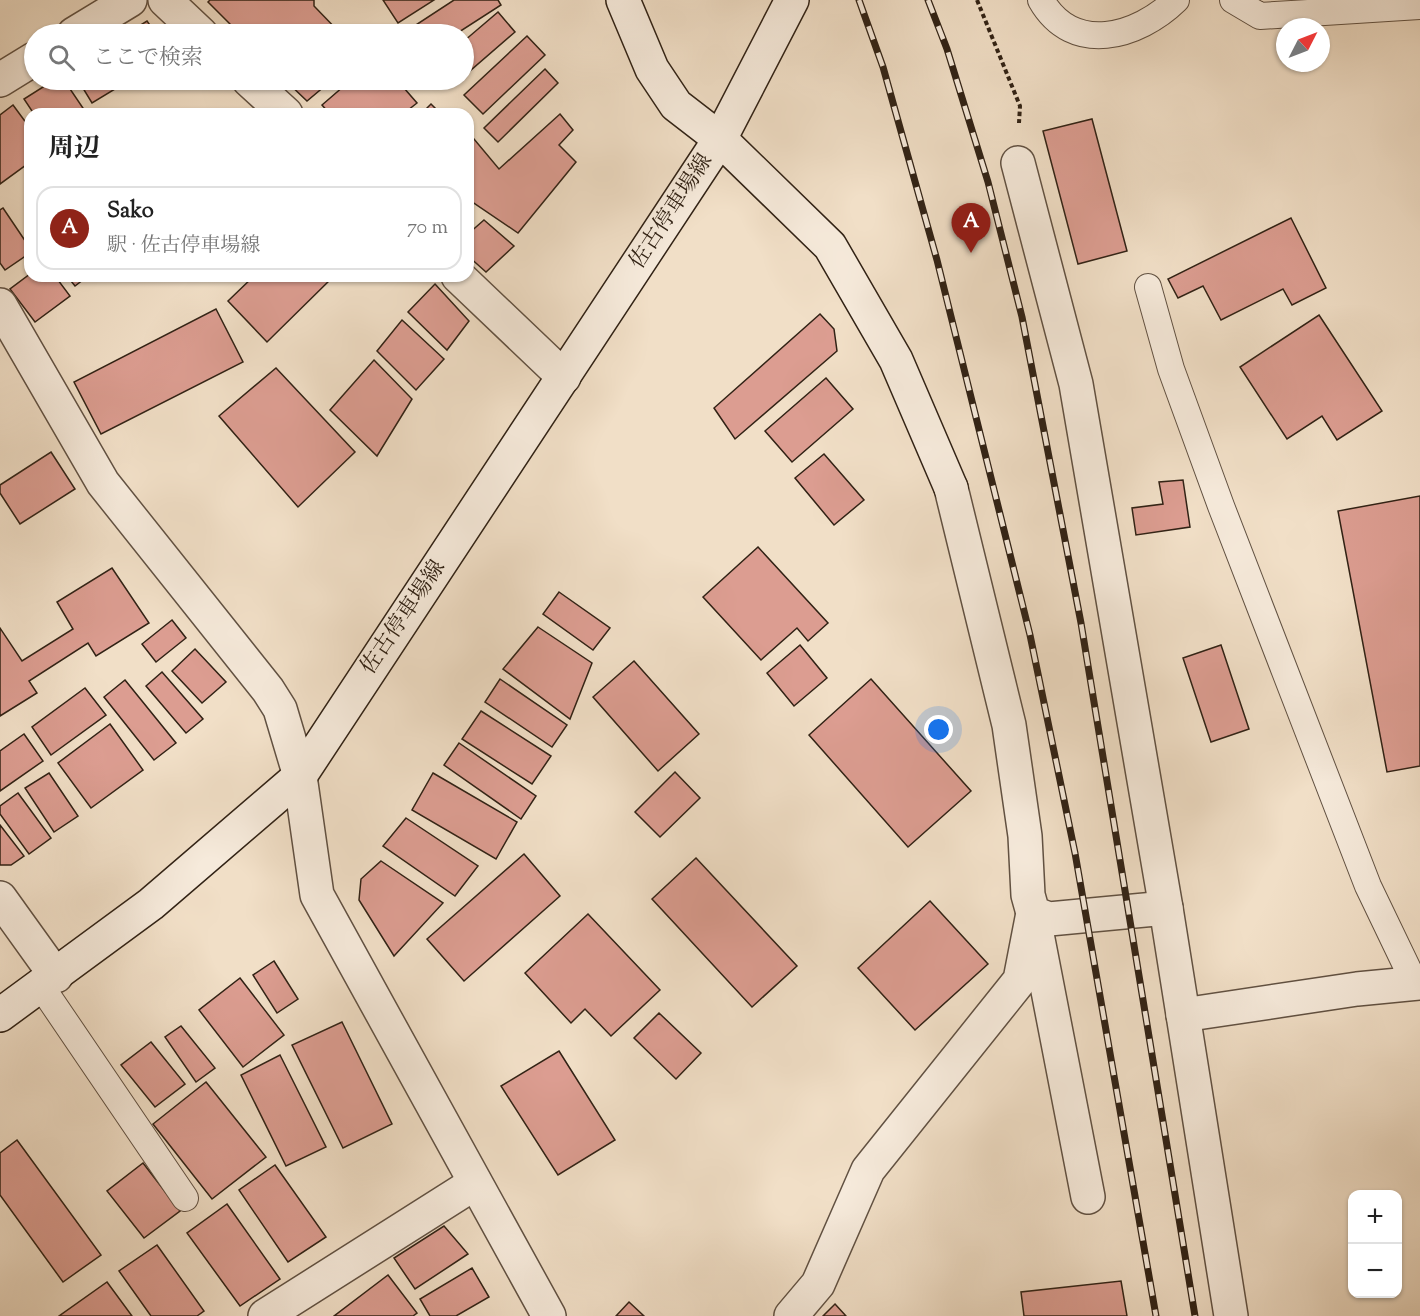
<!DOCTYPE html>
<html lang="ja">
<head>
<meta charset="utf-8">
<style>
  :root { --surface:#fff; --page:#f2f2f2; --text:#222; --muted:#767676; --line:#e0e0e0; --accent:#8f2418 }
  body { margin:0; font-family:"Sorts Mill Goudy","Noto Serif JP",serif; background:var(--page); color:var(--text) }
  .controls { position:absolute; right:18px; bottom:18px; display:grid; overflow:hidden; border-radius:12px; box-shadow:0 2px 4px #0004 }
  .controls button { width:54px; height:54px; display:grid; place-items:center; padding:0; border:0; border-bottom:2px solid var(--line); background:var(--surface); color:var(--text); font:30px sans-serif }
  .compass { position:absolute; left:1276px; top:18px; width:54px; height:54px; border-radius:50%; background:var(--surface); box-shadow:0 2px 4px #0004; rotate:48deg }
  .you { position:absolute; left:939px; top:730px; width:21px; height:21px; margin:-15px; border:4px solid #fff; border-radius:50%; background:#1a73e8; box-shadow:0 0 0 9px #1a73e833 }
  .badge { display:grid; place-items:center; width:39px; height:39px; border-radius:50%; background:var(--accent); color:#fff; font-size:20px; font-weight:700 }
  .pin { position:absolute; translate:-50% -50px; filter:drop-shadow(0 2px 3px #0008) }
  .pin::after { content:''; position:absolute; top:32px; width:21px; height:18px; background:inherit; clip-path:polygon(0 0,100% 0,50% 100%) }
  .list { margin:0; padding:0; list-style:none }
  h2 { display:flex; justify-content:space-between; align-items:center; height:78px; margin:0; padding:0 24px; font-size:26px }
  h2 small { font-size:20px; font-weight:400; color:var(--muted) }
  .list li { display:grid; grid-template-columns:39px 1fr auto; gap:18px; align-items:center; box-sizing:border-box; height:84px; margin:0 12px 12px; padding:0 12px; border:2px solid var(--line); border-radius:18px }
  .list b { display:block; font-size:22px; white-space:nowrap }
  .list p { margin:0; font-size:20px; white-space:nowrap; color:var(--muted) }
  .list em { font-size:20px; font-style:normal; color:var(--muted) }
  .icon { flex:none; width:33px; height:33px; fill:none; stroke:currentColor; stroke-width:2; stroke-linecap:round; stroke-linejoin:round }
  .map { position:relative; flex:none; width:1420px; height:1316px; overflow:hidden }
  .search { position:absolute; background:var(--surface); box-shadow:0 2px 4px #0004; left:24px; top:24px; width:450px; height:66px; display:flex; align-items:center; gap:15px; box-sizing:border-box; padding:0 21px; border-radius:33px; color:var(--muted); font-size:22px }
  .panel { position:absolute; background:var(--surface); box-shadow:0 2px 4px #0004; left:24px; top:108px; width:450px; height:174px; border-radius:18px }
  .map>svg:first-child { display:block }
  .building { fill:#dc9d91; stroke:#312215; stroke-width:1.5 }
  .lines { fill:none; stroke-linecap:round; stroke-linejoin:round }
  .lane-casing { stroke:#615142; stroke-width:28 }
  .street-casing { stroke:#615142; stroke-width:36 }
  .secondary-casing { stroke:#312215; stroke-width:36 }
  .path { stroke:#312215; stroke-width:4; stroke-dasharray:4.5 3; stroke-linecap:butt }
  .lane { stroke:#f6eadb; stroke-width:26 }
  .street { stroke:#f6eadb; stroke-width:33 }
  .secondary { stroke:#f6eadb; stroke-width:33 }
  .rail-casing { stroke:#312215; stroke-width:7 }
  .rail { stroke:#f6eadb; stroke-width:4.5; stroke-dasharray:14; stroke-linecap:butt }
  .labels { text-anchor:middle; dominant-baseline:central; stroke-width:4.5; stroke-linejoin:round; paint-order:stroke }
  .street-label { font-size:22px; fill:#312215; stroke:#f6eadb }
</style>
</head>
<body>
<div class="map">
<svg width="1420" height="1316" viewBox="0 0 1420 1316">
  <rect width="100%" height="100%" fill="#f1dfc7"/>
  <filter id="stains"><feTurbulence type="fractalNoise" baseFrequency=".00333" numOctaves="4"/><feColorMatrix values="0 0 0 0 .2 0 0 0 0 .09 0 0 0 0 .02 0 0 0 .5 -.17"/></filter>
  <radialGradient id="worn" r=".72"><stop offset=".6" stop-color="#630" stop-opacity="0"/><stop offset="1" stop-color="#630" stop-opacity=".3"/></radialGradient>
  <g class="building">
    <polygon points="210,0 314,0 314,6 341,34 240,34 208,2"/>
    <polygon points="383,0 434,0 398,23"/>
    <polygon points="454,0 498,0 501,5 456,34 402,34"/>
    <polygon points="498,12 515,32 464,76 464,41"/>
    <polygon points="147,21 156,34 126,34"/>
    <polygon points="527,36 545,55 483,114 464,95"/>
    <polygon points="545,69 558,83 498,142 484,128"/>
    <polygon points="54,80 64,80 87,114 34,114 24,99"/>
    <polygon points="78,80 124,80 125,83 92,103"/>
    <polygon points="285,80 332,80 307,101"/>
    <polygon points="351,80 397,80 417,103 403,114 330,114 322,105"/>
    <polygon points="431,104 441,114 421,114"/>
    <polygon points="13,105 30,128 30,162 0,184 0,115"/>
    <polygon points="560,114 573,130 559,145 576,162 518,233 468,199 468,144 474,139 499,169"/>
    <polygon points="1092,119 1127,251 1078,264 1043,131"/>
    <polygon points="3,208 30,248 30,253 5,270 0,263 0,210"/>
    <polygon points="1291,218 1326,288 1292,305 1283,289 1221,320 1203,286 1178,298 1168,279"/>
    <polygon points="484,220 514,246 486,272 468,256 468,234"/>
    <polygon points="30,274 30,276 55,276 70,296 35,322 10,289"/>
    <polygon points="67,276 88,276 75,286"/>
    <polygon points="254,276 334,276 267,342 228,301"/>
    <polygon points="435,284 469,321 447,350 408,312"/>
    <polygon points="216,309 243,362 101,434 74,382"/>
    <polygon points="820,314 834,329 837,351 735,439 714,408"/>
    <polygon points="1319,315 1382,411 1337,440 1322,416 1287,439 1240,367"/>
    <polygon points="402,320 444,359 416,390 377,351"/>
    <polygon points="374,360 412,399 377,456 330,410"/>
    <polygon points="276,368 355,452 298,507 219,416"/>
    <polygon points="826,378 853,409 792,462 765,431"/>
    <polygon points="51,452 75,489 20,524 0,493 0,485"/>
    <polygon points="824,454 864,500 834,525 795,478"/>
    <polygon points="1183,480 1190,527 1136,535 1132,508 1163,504 1159,482"/>
    <polygon points="1420,496 1420,766 1387,772 1338,511"/>
    <polygon points="758,547 828,623 808,641 797,628 761,660 703,597"/>
    <polygon points="112,568 149,623 96,656 88,643 29,681 37,693 0,716 0,628 22,661 73,629 57,602"/>
    <polygon points="559,592 610,628 593,650 543,614"/>
    <polygon points="172,620 186,638 156,662 142,644"/>
    <polygon points="538,627 592,663 570,719 503,669"/>
    <polygon points="800,645 827,678 794,706 767,673"/>
    <polygon points="1221,645 1249,729 1211,742 1183,658"/>
    <polygon points="195,649 226,682 202,703 172,671"/>
    <polygon points="634,661 699,734 658,771 593,697"/>
    <polygon points="162,672 203,719 186,733 146,686"/>
    <polygon points="500,679 567,725 552,747 485,702"/>
    <polygon points="871,679 971,791 908,847 809,735"/>
    <polygon points="125,680 176,743 154,760 104,697"/>
    <polygon points="85,688 106,715 51,755 32,727"/>
    <polygon points="481,711 551,756 532,784 462,739"/>
    <polygon points="110,724 143,770 91,808 58,763"/>
    <polygon points="24,734 43,761 0,791 0,751"/>
    <polygon points="459,743 536,796 521,819 444,765"/>
    <polygon points="675,772 700,798 660,837 635,812"/>
    <polygon points="49,773 78,816 54,832 25,788"/>
    <polygon points="433,773 517,822 496,859 412,810"/>
    <polygon points="18,793 51,838 29,854 0,814 0,806"/>
    <polygon points="406,818 478,866 455,896 383,846"/>
    <polygon points="0,825 24,856 11,865 0,865"/>
    <polygon points="524,854 560,896 464,981 427,939"/>
    <polygon points="696,858 797,966 752,1007 652,899"/>
    <polygon points="381,861 443,903 394,956 359,900 361,879"/>
    <polygon points="930,901 988,964 915,1030 858,968"/>
    <polygon points="588,914 660,990 611,1036 585,1009 571,1023 525,973"/>
    <polygon points="274,961 298,999 277,1013 253,975"/>
    <polygon points="240,978 284,1035 243,1067 199,1010"/>
    <polygon points="659,1013 701,1053 676,1079 634,1038"/>
    <polygon points="342,1022 392,1124 343,1148 292,1045"/>
    <polygon points="181,1026 215,1068 196,1082 165,1037"/>
    <polygon points="151,1042 185,1084 155,1107 121,1065"/>
    <polygon points="559,1051 615,1140 558,1175 501,1086"/>
    <polygon points="280,1055 326,1147 286,1166 241,1075"/>
    <polygon points="206,1082 266,1157 212,1199 153,1124"/>
    <polygon points="17,1140 101,1255 63,1282 0,1195 0,1153"/>
    <polygon points="143,1163 180,1211 144,1238 107,1191"/>
    <polygon points="275,1165 326,1237 288,1262 239,1190"/>
    <polygon points="227,1204 280,1279 240,1306 187,1233"/>
    <polygon points="444,1226 468,1254 415,1289 394,1258"/>
    <polygon points="157,1245 204,1311 197,1316 151,1316 119,1271"/>
    <polygon points="472,1268 489,1297 456,1316 430,1316 420,1299"/>
    <polygon points="388,1275 417,1313 413,1316 334,1316"/>
    <polygon points="1121,1281 1127,1316 1024,1316 1021,1292"/>
    <polygon points="107,1282 132,1316 59,1316"/>
    <polygon points="629,1302 644,1316 616,1316"/>
    <polygon points="835,1304 846,1316 823,1316"/>
  </g>
  <g class="lines">
    <defs>
      <g id="lane">
        <path d="M1041 0C1073 56 1138 37 1176 0"/>
        <polyline points="1233,0 1260,16 1420,6"/>
        <polyline points="1148,287 1171,369 1221,506 1368,886 1415,984"/>
        <polyline points="41,986 185,1198"/>
      </g>
      <g id="street">
        <polyline points="165,0 201,34"/>
        <polyline points="74,34 130,0"/>
        <polyline points="0,80 34,59"/>
        <polyline points="249,80 286,114"/>
        <polyline points="1018,163 1076,384 1166,908"/>
        <polyline points="458,276 564,377"/>
        <polyline points="0,305 103,483 268,690 280,709 300,776 317,895 549,1316"/>
        <polyline points="951,488 1009,725 1025,836 1028,895 1033,913 1049,919 1166,908 1231,1316"/>
        <polyline points="0,898 56,976"/>
        <polyline points="1036,929 1088,1197"/>
        <polyline points="1183,1015 1357,989 1420,983"/>
        <polyline points="265,1316 475,1183"/>
        <polyline points="791,1316 818,1284 868,1170 1020,980 1033,913"/>
      </g>
      <g id="secondary">
        <polyline points="623,0 652,69 676,105 720,139 830,246 896,360 951,488"/>
        <polyline points="0,1015 151,904 300,776 720,139 792,0"/>
      </g>
    </defs>
    <use href="#lane" class="lane-casing"/>
    <use href="#street" class="street-casing"/>
    <use href="#secondary" class="secondary-casing"/>
    <polyline class="path" points="977,0 1020,106 1019,123"/>
    <use href="#lane" class="lane"/>
    <use href="#street" class="street"/>
    <use href="#secondary" class="secondary"/>
    <defs>
      <g id="rail">
        <polyline points="859,0 883,67 937,260 1030,635 1075,853 1156,1316"/>
        <polyline points="928,0 947,49 988,182 1022,317 1081,623 1195,1316"/>
      </g>
    </defs>
    <use href="#rail" class="rail-casing"/>
    <use href="#rail" class="rail"/>
  </g>
  <g class="labels">
    <g class="street-label">
      <text transform="translate(672 212) rotate(-57)">佐古停車場線</text>
      <text transform="translate(404 618) rotate(-56)">佐古停車場線</text>
    </g>
  </g>
  <rect width="100%" height="100%" filter="url(#stains)"/>
  <rect width="100%" height="100%" fill="url(#worn)"/>
</svg>
<div class="controls">
<button>+</button>
<button>−</button>
</div>
<svg class="compass" viewBox="-18 -18 36 36"><path d="M0-13l5 13h-10z" fill="#e53935"/><path d="M0 13l5-13h-10z" fill="#767676"/></svg>
<div class="you"></div>
<div class="pin badge" style="left:971px;top:253px">A</div>
<div class="search"><svg class="icon" aria-label="search" viewBox="0 0 24 24"><circle cx="10" cy="10" r="6"/><path d="M15 15l6 6"/></svg>ここで検索</div>
<section class="panel">
<h2>周辺<small></small></h2>
<ul class="list">
<li><span class="badge">A</span><div><b>Sako</b><p>駅 · 佐古停車場線</p></div><em>70 m</em></li>
</ul>
</section>
</div>
</body>
</html>
